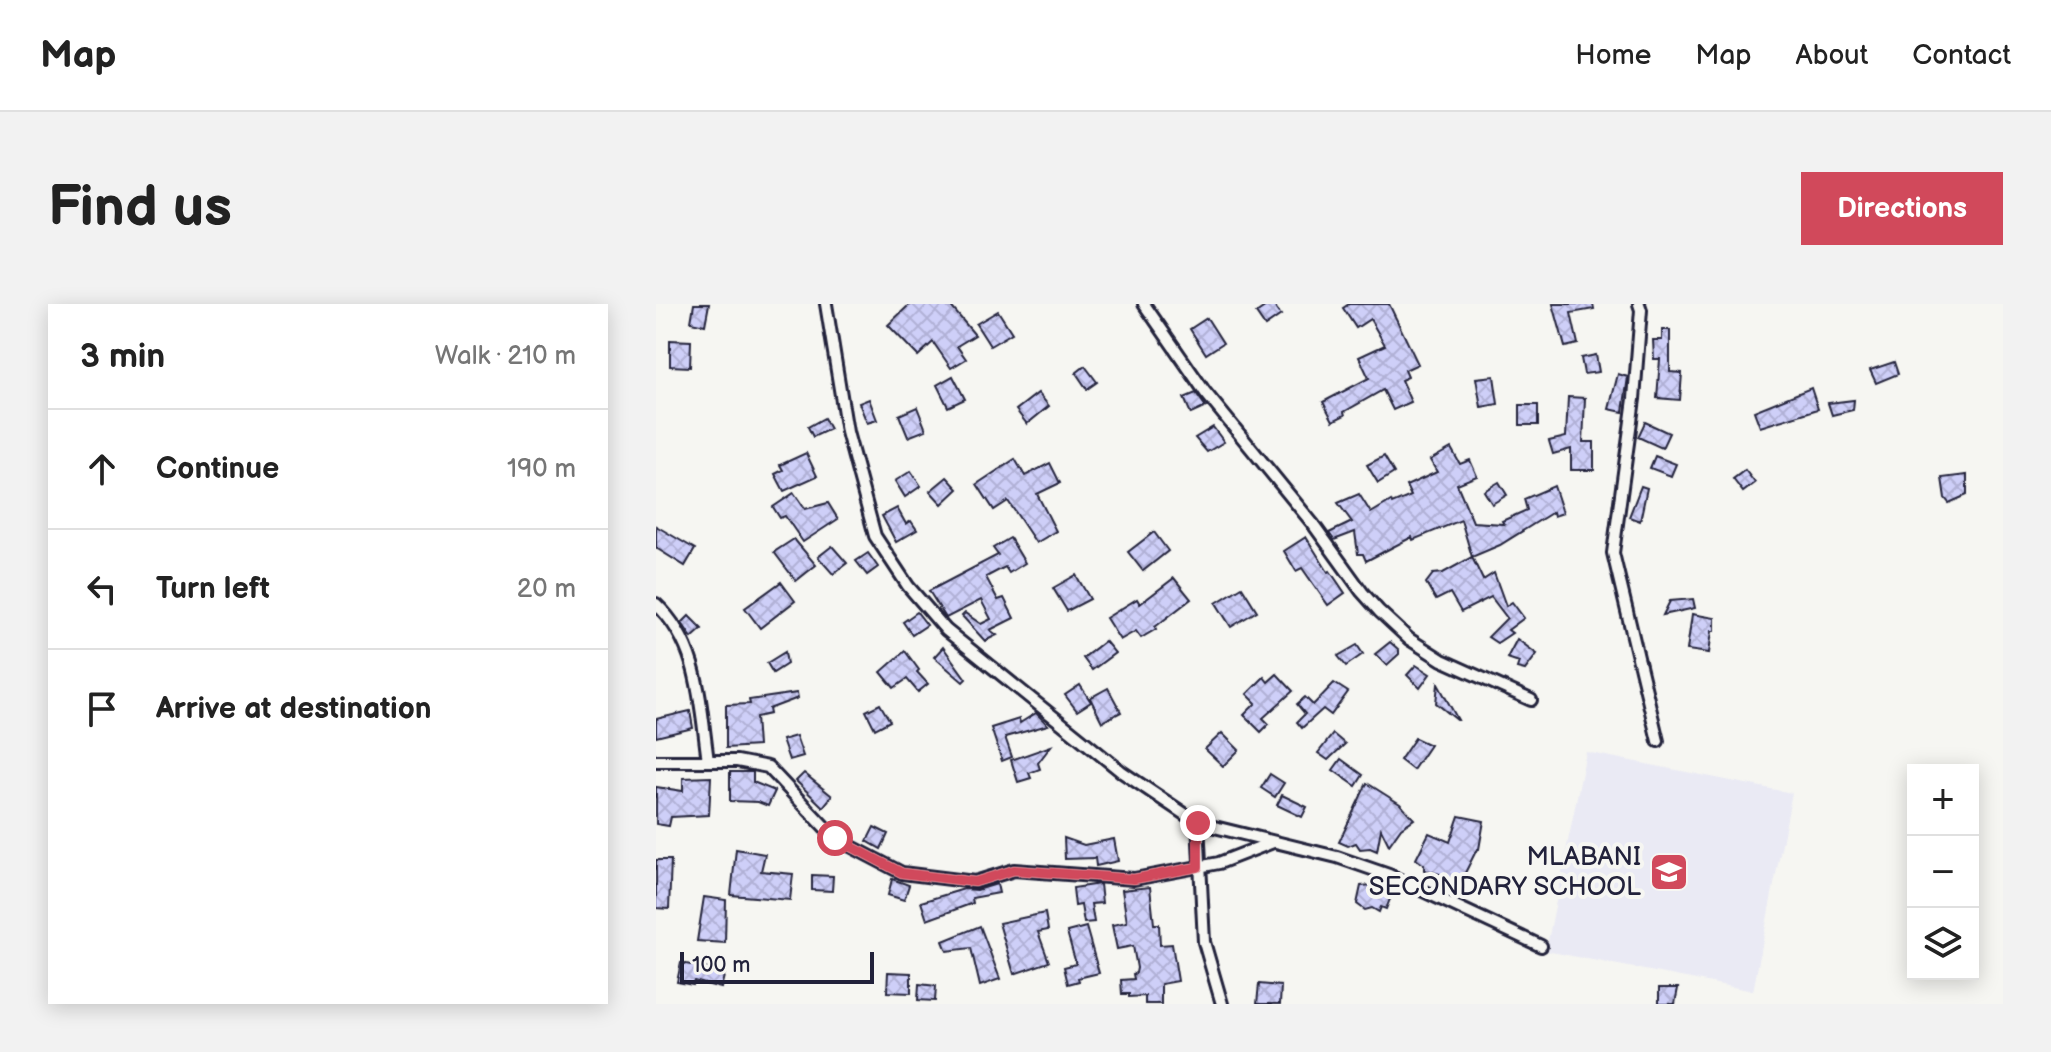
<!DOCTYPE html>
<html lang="en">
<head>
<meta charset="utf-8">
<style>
  :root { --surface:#fff; --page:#f2f2f2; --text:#222; --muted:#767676; --line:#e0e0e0; --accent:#d1495b }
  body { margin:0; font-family:"Balsamiq Sans",sans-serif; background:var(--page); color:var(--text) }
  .controls { position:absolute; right:24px; bottom:24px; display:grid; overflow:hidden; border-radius:0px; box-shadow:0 4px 20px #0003 }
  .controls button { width:72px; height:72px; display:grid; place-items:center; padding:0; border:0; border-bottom:2px solid var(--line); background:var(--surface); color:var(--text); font:40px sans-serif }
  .scale { position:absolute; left:24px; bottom:20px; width:194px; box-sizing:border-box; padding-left:8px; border:4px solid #22223b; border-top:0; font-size:22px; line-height:28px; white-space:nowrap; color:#22223b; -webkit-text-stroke:6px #f6f6f2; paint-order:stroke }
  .stop { position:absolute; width:24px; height:24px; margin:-18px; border:6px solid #d1495b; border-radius:50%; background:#fff }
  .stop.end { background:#d1495b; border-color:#fff; box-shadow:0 2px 8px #0008 }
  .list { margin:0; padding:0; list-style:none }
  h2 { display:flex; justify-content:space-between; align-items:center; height:104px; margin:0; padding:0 32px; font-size:34px }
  h2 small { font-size:26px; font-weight:400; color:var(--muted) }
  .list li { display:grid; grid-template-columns:52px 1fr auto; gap:24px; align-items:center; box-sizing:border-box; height:120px; padding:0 32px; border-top:2px solid var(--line) }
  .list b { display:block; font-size:30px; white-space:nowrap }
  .list em { font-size:26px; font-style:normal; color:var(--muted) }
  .icon { flex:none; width:44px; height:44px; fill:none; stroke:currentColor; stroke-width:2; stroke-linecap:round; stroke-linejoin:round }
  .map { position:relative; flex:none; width:1347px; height:700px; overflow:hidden; border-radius:0px }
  header { display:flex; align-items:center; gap:48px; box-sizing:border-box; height:112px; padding:0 40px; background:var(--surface); border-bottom:2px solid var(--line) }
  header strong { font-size:38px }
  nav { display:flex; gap:44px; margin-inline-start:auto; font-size:28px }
  .intro { display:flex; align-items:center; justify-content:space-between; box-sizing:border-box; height:192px; padding:0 48px }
  h1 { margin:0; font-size:56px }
  .button { padding:20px 36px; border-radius:0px; background:var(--accent); color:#fff; font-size:28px; font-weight:700 }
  main { display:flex; gap:48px; padding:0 48px }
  aside { flex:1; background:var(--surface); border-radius:0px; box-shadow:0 4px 20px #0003 }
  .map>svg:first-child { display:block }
  .built { fill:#eaeaf4 }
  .building { fill:url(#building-cross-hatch); stroke:#22223b; stroke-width:2 }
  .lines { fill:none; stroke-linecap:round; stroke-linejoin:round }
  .street-casing { stroke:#22223b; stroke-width:16 }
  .street { stroke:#f6f6f2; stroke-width:10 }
  .route { stroke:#d1495b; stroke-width:10 }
  .labels { text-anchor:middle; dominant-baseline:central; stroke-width:8; stroke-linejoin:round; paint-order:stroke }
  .poi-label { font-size:26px; fill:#22223b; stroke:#f6f6f2; text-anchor:end }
</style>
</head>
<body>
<header>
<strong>Map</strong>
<nav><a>Home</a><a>Map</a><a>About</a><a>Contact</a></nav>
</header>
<div class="intro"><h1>Find us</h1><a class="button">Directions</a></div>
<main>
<aside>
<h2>3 min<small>Walk · 210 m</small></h2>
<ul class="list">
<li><svg class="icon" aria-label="ahead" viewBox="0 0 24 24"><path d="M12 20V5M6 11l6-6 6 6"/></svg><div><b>Continue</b></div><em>190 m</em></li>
<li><svg class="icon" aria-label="left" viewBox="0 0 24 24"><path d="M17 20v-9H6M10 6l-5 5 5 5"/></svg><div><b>Turn left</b></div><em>20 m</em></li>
<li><svg class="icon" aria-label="arrive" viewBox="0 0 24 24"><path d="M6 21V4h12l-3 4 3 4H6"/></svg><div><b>Arrive at destination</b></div></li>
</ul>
</aside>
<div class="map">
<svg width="1347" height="700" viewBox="0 0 1347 700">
  <defs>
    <pattern id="building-cross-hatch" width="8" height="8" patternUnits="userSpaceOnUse" patternTransform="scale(2)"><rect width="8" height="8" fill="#cecff8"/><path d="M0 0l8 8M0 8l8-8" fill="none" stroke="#b1b1d6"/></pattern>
  </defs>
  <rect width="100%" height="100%" fill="#f6f6f2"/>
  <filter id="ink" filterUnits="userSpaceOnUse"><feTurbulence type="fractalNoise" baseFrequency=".0125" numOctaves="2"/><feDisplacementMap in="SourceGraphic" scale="16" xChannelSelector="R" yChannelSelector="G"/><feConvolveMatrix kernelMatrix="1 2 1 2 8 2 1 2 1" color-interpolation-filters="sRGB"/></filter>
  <g filter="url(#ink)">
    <polygon class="built" points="930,448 1136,489 1097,687 890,647"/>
    <g class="building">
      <polygon points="38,0 53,0 49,21 35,18"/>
      <polygon points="254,0 293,0 319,31 301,42 310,55 295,64 277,38 262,52 232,21"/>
      <polygon points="613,0 617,0 625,11 609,22 600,9"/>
      <polygon points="693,0 733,0 762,60 749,66 752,73 745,76 755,98 737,106 727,86 688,108 689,111 677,117 667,98 713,74 703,53 729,41 714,15 700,24 687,4"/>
      <polygon points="897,0 937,0 938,5 915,9 922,40 909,43"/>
      <polygon points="342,7 356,29 334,42 320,20"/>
      <polygon points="551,14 567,39 550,50 534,25"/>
      <polygon points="1006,26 1014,26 1014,68 1026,69 1024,96 1001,94 1004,55 998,55 997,36 1006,36"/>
      <polygon points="14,36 35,37 34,63 14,62"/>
      <polygon points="940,51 943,68 928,70 925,54"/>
      <polygon points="1238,58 1242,70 1220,79 1214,66"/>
      <polygon points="429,62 441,78 431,85 420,69"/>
      <polygon points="962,70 972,73 967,108 953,105"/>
      <polygon points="297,72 309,95 292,103 281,81"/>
      <polygon points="838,72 842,100 825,103 820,74"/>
      <polygon points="1155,84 1162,105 1104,123 1098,107"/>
      <polygon points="382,89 393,102 371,120 360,106"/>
      <polygon points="540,89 550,103 535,110 528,94"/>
      <polygon points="912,93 929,94 927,138 938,138 938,166 915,166 915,145 897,150 893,137 910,133"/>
      <polygon points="213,95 221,116 211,119 203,99"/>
      <polygon points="1198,96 1197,106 1176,111 1172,99"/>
      <rect x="864" y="101" width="18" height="20"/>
      <polygon points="261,103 270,126 252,133 243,111"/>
      <polygon points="168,114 174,125 157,133 152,123"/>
      <polygon points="989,118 1013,129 1006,144 982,133"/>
      <polygon points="557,123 568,138 551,148 539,134"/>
      <polygon points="795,144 804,160 814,156 821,172 801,180 817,218 848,220 846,217 871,206 868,195 898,182 907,209 898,212 897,208 844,241 816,253 805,216 757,236 756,233 710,257 707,250 702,250 699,228 678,236 673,229 696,218 682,199 703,190 715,209 735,197 736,200 755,192 750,182 781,168 774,156"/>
      <polygon points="150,149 161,172 128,187 119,170 127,166 124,161"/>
      <polygon points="728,152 738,169 722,179 711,161"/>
      <polygon points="999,152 1020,160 1015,172 994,164"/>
      <polygon points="359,155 369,172 394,159 404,179 381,190 400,227 380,239 352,197 338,206 321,180"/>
      <polygon points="1089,166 1099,179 1087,188 1077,175"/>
      <polygon points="255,167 265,182 249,193 239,177"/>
      <polygon points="1311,171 1311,191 1293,199 1289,194 1286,174"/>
      <polygon points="291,173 302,185 286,200 274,187"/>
      <polygon points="843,178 851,191 836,200 828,187"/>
      <polygon points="985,182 991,184 984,217 973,213"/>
      <polygon points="138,189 149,205 172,199 182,215 147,238 129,212 124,214 117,203"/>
      <polygon points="241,204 250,220 255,217 261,226 240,238 226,212"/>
      <polygon points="0,222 39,245 29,262 0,244"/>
      <polygon points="498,228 512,247 487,267 472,248"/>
      <polygon points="650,233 672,268 674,267 689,289 672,301 646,264 640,267 628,247"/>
      <polygon points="354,234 369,259 353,269 349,263 330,273 342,296 348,294 358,314 334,326 341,331 329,337 306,312 309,309 325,320 335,315 325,296 290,314 273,287 342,251 337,244"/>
      <polygon points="138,235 160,261 140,277 118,248"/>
      <polygon points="176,242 191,259 177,270 162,253"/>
      <polygon points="212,249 222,263 211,271 200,257"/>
      <polygon points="816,253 827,276 838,269 850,302 856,298 868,314 852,326 856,329 841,339 832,333 851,314 835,293 805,308 794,289 780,296 770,279 777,270 787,269"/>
      <polygon points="420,271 434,295 411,307 397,284"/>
      <polygon points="518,274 535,295 499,323 500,325 485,334 480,327 464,336 450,314 481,295 484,300"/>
      <polygon points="125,278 139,297 104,324 89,304"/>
      <polygon points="586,283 601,307 575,323 560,299"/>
      <polygon points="1037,295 1039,304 1007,311 1014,297"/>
      <polygon points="261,308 271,321 256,331 247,318"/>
      <polygon points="1036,310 1059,314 1059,327 1056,327 1053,349 1031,346"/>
      <polygon points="33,312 46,325 36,334 26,319"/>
      <polygon points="861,335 881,350 869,366 861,364 863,358 851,354"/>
      <polygon points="449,337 459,349 436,366 427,354"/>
      <polygon points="734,338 743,346 743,350 731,361 719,350"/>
      <polygon points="701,341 707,350 690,362 682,352"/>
      <polygon points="287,343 310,375 307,378 278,353"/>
      <polygon points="249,347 263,366 261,368 272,380 262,388 251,375 238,384 225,368"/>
      <polygon points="129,348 131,360 117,369 111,359"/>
      <polygon points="760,361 774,370 764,384 751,371"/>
      <polygon points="621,370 637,387 607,414 613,420 605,428 588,411 600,399 591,390 608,373 612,378"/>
      <polygon points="678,379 692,388 675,411 667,405 646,424 641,418 649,410 641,400 649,393 657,401"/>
      <polygon points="782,380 802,416 801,416 780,399"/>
      <polygon points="424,381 435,398 421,407 409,391"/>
      <polygon points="452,384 465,408 446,418 434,394"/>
      <polygon points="141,389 142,394 113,405 114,410 100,413 102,442 70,444 70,401 94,400 93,396"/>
      <polygon points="224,400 234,417 219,425 210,407"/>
      <polygon points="34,407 37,424 0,433 0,415"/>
      <polygon points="380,409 392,421 349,433 356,453 346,457 335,424 363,415 364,419"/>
      <polygon points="566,429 583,446 567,462 549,445"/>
      <polygon points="677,430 689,440 672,456 662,449"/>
      <polygon points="140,432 147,452 133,456 126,436"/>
      <polygon points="759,434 774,441 757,466 744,456"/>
      <polygon points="395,442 382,459 384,465 373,469 375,474 362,478 355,456"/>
      <polygon points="685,455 707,471 700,482 677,466"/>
      <polygon points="74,468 97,468 97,478 119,487 112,502 102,498 74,497"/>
      <polygon points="148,469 176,492 167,503 140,477"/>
      <polygon points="614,470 628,479 619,493 605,484"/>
      <polygon points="55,473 53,511 15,513 13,522 0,520 0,483 27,487 27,474"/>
      <polygon points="711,479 744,500 758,515 745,524 733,541 725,525 721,547 714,544 704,545 700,539 692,542 683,538"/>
      <polygon points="626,491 651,503 646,513 621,501"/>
      <polygon points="803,512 828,517 823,545 821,545 804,579 799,575 787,576 784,570 768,566 768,561 760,555 773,529 794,538"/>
      <polygon points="218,523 232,530 225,545 211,537"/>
      <polygon points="408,534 428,541 458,535 462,557 440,562 439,554 409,555"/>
      <polygon points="80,545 109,550 105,567 137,570 134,596 75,591"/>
      <polygon points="0,556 15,556 13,605 0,604"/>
      <polygon points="156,571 177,572 176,587 156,586"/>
      <polygon points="236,575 253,581 248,596 232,591"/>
      <polygon points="341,580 343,589 316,594 317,599 271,616 265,598 308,585 321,586"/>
      <polygon points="444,580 446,599 435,600 438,618 428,619 425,601 419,602 417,584"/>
      <polygon points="716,581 716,588 736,590 730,605 725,603 723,608 716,604 709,606 701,600 705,582"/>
      <polygon points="494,583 498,620 503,620 504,641 516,640 522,677 505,680 505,700 489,700 489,692 473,693 473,690 466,690 465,676 478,675 477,670 480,669 481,664 477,642 461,645 456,621 471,618 466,586"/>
      <polygon points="48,593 70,596 69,639 41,637"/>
      <polygon points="389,609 392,626 382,628 393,658 358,670 343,619"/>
      <polygon points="324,622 344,675 324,682 315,644 291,647 287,637"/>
      <polygon points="430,623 443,669 422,674 423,677 412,680 408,663 420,660 411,628"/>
      <polygon points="25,659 69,668 65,684 38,677 37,681 21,678"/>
      <polygon points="232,668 255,669 255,689 231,688"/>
      <polygon points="263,680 280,682 279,697 262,696"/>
      <polygon points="603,680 625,682 624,700 601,700"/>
      <polygon points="1003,684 1022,684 1019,700 1003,700"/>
    </g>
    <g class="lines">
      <defs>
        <g id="street">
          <polyline points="170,0 191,128 219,232 252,282 290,326 466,468 542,519 681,553 733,571 885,642"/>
          <polyline points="488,0 549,88 657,220 706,288 723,307 753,335 786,356 875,396"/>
          <polyline points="983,0 985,6 978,95 957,249 1002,437"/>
          <path d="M0 300C44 341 44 401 52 457"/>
          <polyline points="0,457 81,457 112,463 179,534 246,569 319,578 358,566 478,575 563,559 617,538"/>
          <polyline points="542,519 548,638 566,700"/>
        </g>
      </defs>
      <use href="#street" class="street-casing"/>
      <use href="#street" class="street"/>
    </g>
  </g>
  <g class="lines" filter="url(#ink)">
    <polyline class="route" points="179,534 246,569 319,578 358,566 478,575 542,563 542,519"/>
  </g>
  <defs>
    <symbol id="school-square" viewBox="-11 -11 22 22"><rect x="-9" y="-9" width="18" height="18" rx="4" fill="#d1495b" stroke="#f6f6f2"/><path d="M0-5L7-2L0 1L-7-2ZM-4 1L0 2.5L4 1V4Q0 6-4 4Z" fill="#fff"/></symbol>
  </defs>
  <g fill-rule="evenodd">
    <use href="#school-square" x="991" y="546" width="44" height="44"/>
  </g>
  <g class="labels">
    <g class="poi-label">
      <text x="985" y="553">MLABANI<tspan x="985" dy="30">SECONDARY SCHOOL</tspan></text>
    </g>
  </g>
</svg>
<div class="controls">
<button>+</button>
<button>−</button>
<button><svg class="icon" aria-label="layers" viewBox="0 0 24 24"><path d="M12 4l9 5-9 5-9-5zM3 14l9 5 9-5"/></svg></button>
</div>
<div class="scale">100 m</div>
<div class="stop" style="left:179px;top:534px"></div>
<div class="stop end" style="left:542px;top:519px"></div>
</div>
</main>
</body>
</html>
